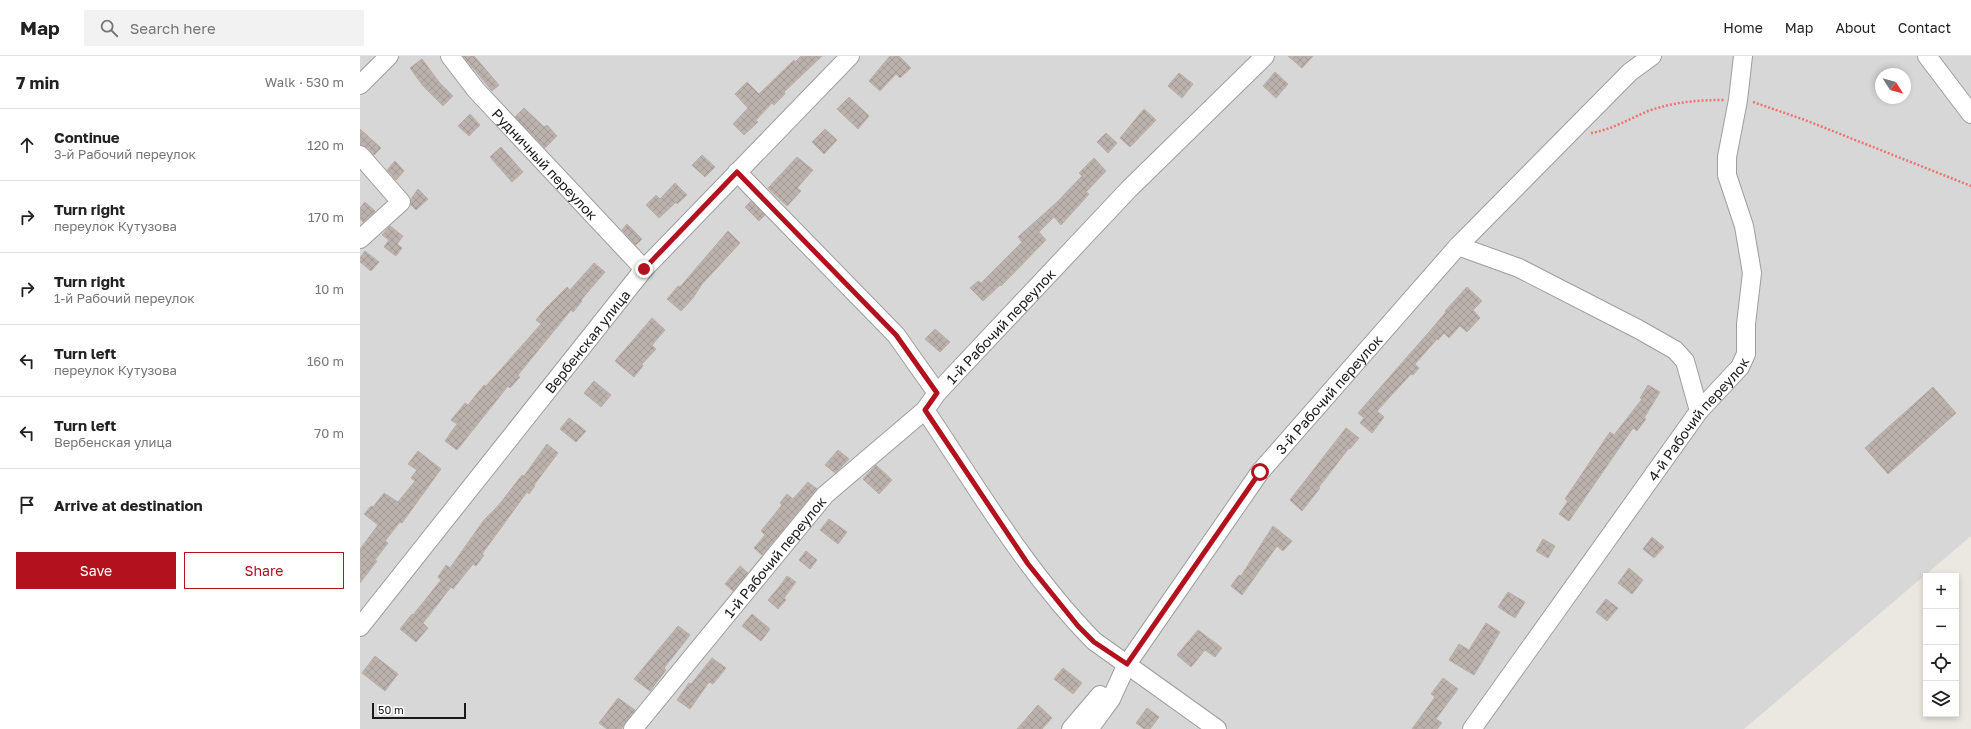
<!DOCTYPE html>
<html lang="en">
<head>
<meta charset="utf-8">
<style>
  :root { --surface:#fff; --page:#f2f2f2; --text:#222; --muted:#767676; --line:#e0e0e0; --accent:#b3111d }
  body { margin:0; font-family:"Golos Text",sans-serif; background:var(--page); color:var(--text) }
  .controls { position:absolute; right:12px; bottom:12px; display:grid; overflow:hidden; border-radius:0px; box-shadow:0 2px 6px #0003 }
  .controls button { width:36px; height:36px; display:grid; place-items:center; padding:0; border:0; border-bottom:1px solid var(--line); background:var(--surface); color:var(--text); font:20px sans-serif }
  .compass { position:absolute; left:1515px; top:12px; width:36px; height:36px; border-radius:50%; background:var(--surface); box-shadow:0 2px 6px #0003; rotate:127deg }
  .scale { position:absolute; left:12px; bottom:10px; width:94px; box-sizing:border-box; padding-left:4px; border:2px solid #1a1a1a; border-top:0; font-size:11px; line-height:14px; white-space:nowrap; color:#1a1a1a; -webkit-text-stroke:3px #fff; paint-order:stroke }
  .stop { position:absolute; width:12px; height:12px; margin:-9px; border:3px solid #b3111d; border-radius:50%; background:#fff }
  .stop.end { background:#b3111d; border-color:#fff; box-shadow:0 1px 4px #0008 }
  .list { margin:0; padding:0; list-style:none }
  h2 { display:flex; justify-content:space-between; align-items:center; height:52px; margin:0; padding:0 16px; font-size:17px }
  h2 small { font-size:13px; font-weight:400; color:var(--muted) }
  .list li { display:grid; grid-template-columns:26px 1fr auto; gap:12px; align-items:center; box-sizing:border-box; height:72px; padding:0 16px; border-top:1px solid var(--line) }
  .list b { display:block; font-size:15px; white-space:nowrap }
  .list p { margin:0; font-size:13px; white-space:nowrap; color:var(--muted) }
  .list em { font-size:13px; font-style:normal; color:var(--muted) }
  .actions { display:flex; gap:8px; padding:12px 16px }
  .actions a { flex:1; padding:9px 0; border:1px solid var(--accent); border-radius:0px; text-align:center; font-size:14px; color:var(--accent) }
  .actions .main { background:var(--accent); color:#fff }
  .icon { flex:none; width:22px; height:22px; fill:none; stroke:currentColor; stroke-width:2; stroke-linecap:round; stroke-linejoin:round }
  .map { position:relative; flex:none; width:1611px; height:673px; overflow:hidden }
  header { display:flex; align-items:center; gap:24px; box-sizing:border-box; height:56px; padding:0 20px; background:var(--surface); border-bottom:1px solid var(--line) }
  header strong { font-size:19px }
  nav { display:flex; gap:22px; margin-inline-start:auto; font-size:14px }
  .search { width:280px; height:36px; background:var(--page); display:flex; align-items:center; gap:10px; box-sizing:border-box; padding:0 14px; border-radius:0px; color:var(--muted); font-size:15px }
  main { display:flex }
  aside { flex:1; background:var(--surface) }
  .map>svg:first-child { display:block }
  .residential { fill:#d8d7d7; fill-rule:evenodd }
  .building { fill:url(#building-cross-hatch); stroke:#bbada5 }
  .lines { fill:none; stroke-linecap:round; stroke-linejoin:round }
  .minor-casing { stroke:#9e9e9e; stroke-width:20 }
  .path { stroke:#ec7471; stroke-width:2.5; stroke-dasharray:2 2; stroke-linecap:butt }
  .minor { stroke:#fff; stroke-width:18 }
  .route { stroke:#b3111d; stroke-width:5 }
  .labels { text-anchor:middle; dominant-baseline:central; stroke-width:3; stroke-linejoin:round; paint-order:stroke }
  .street-label { font-size:14px; fill:#1a1a1a; stroke:#fff }
</style>
</head>
<body>
<header>
<strong>Map</strong>
<div class="search"><svg class="icon" aria-label="search" viewBox="0 0 24 24"><circle cx="10" cy="10" r="6"/><path d="M15 15l6 6"/></svg>Search here</div>
<nav><a>Home</a><a>Map</a><a>About</a><a>Contact</a></nav>
</header>
<main>
<aside>
<h2>7 min<small>Walk · 530 m</small></h2>
<ul class="list">
<li><svg class="icon" aria-label="ahead" viewBox="0 0 24 24"><path d="M12 20V5M6 11l6-6 6 6"/></svg><div><b>Continue</b><p>3-й Рабочий переулок</p></div><em>120 m</em></li>
<li><svg class="icon" aria-label="right" viewBox="0 0 24 24"><path d="M7 20v-9h11M14 6l5 5-5 5"/></svg><div><b>Turn right</b><p>переулок Кутузова</p></div><em>170 m</em></li>
<li><svg class="icon" aria-label="right" viewBox="0 0 24 24"><path d="M7 20v-9h11M14 6l5 5-5 5"/></svg><div><b>Turn right</b><p>1-й Рабочий переулок</p></div><em>10 m</em></li>
<li><svg class="icon" aria-label="left" viewBox="0 0 24 24"><path d="M17 20v-9H6M10 6l-5 5 5 5"/></svg><div><b>Turn left</b><p>переулок Кутузова</p></div><em>160 m</em></li>
<li><svg class="icon" aria-label="left" viewBox="0 0 24 24"><path d="M17 20v-9H6M10 6l-5 5 5 5"/></svg><div><b>Turn left</b><p>Вербенская улица</p></div><em>70 m</em></li>
<li><svg class="icon" aria-label="arrive" viewBox="0 0 24 24"><path d="M6 21V4h12l-3 4 3 4H6"/></svg><div><b>Arrive at destination</b></div></li>
</ul>
<div class="actions"><a class="main">Save</a><a>Share</a></div>
</aside>
<div class="map">
<svg width="1611" height="673" viewBox="0 0 1611 673">
  <defs>
    <pattern id="building-cross-hatch" width="8" height="8" patternUnits="userSpaceOnUse"><rect width="8" height="8" fill="#bbb2ae"/><path d="M0 0l8 8M0 8l8-8" fill="none" stroke="#a09895"/></pattern>
  </defs>
  <rect width="100%" height="100%" fill="#ebe7e1"/>
  <path class="residential" d="M0 0H1611V480L1384 673H0ZM1521 18H1545V42H1521Z"/>
  <g class="building">
    <polygon points="103,0 114,0 139,29 132,35"/>
    <polygon points="441,0 462,0 424,36 425,38 414,49 412,47 396,64 398,66 384,79 373,68 388,52 375,38 387,26 399,38 434,4 435,6"/>
    <polygon points="530,0 539,0 551,12 540,22 536,18 520,35 509,25"/>
    <polygon points="928,0 953,0 942,12"/>
    <polygon points="62,3 79,26 93,40 83,50 63,30 50,12"/>
    <polygon points="915,16 928,28 916,42 903,30"/>
    <polygon points="819,17 833,28 822,42 808,30"/>
    <polygon points="489,41 509,60 498,73 477,53"/>
    <polygon points="164,52 184,71 187,69 197,80 185,92 155,61"/>
    <polygon points="784,53 796,64 770,91 760,82"/>
    <polygon points="110,58 120,69 109,80 98,70"/>
    <polygon points="0,73 21,92 14,99 8,92 0,89"/>
    <polygon points="465,73 477,84 464,98 452,86"/>
    <polygon points="746,77 757,87 748,97 737,86"/>
    <polygon points="141,91 163,116 152,126 130,101"/>
    <polygon points="342,99 355,111 345,121 332,109"/>
    <polygon points="437,101 453,114 437,132 441,135 427,150 408,132"/>
    <polygon points="734,102 746,115 726,136 729,138 701,169 694,161 679,176 686,184 641,230 640,229 623,245 610,232 618,225 621,227 662,186 658,181 697,146 722,120 719,117"/>
    <polygon points="35,105 44,115 36,124 27,114"/>
    <polygon points="315,127 327,139 317,148 316,146 299,162 286,149 296,139 300,143"/>
    <polygon points="58,133 68,143 56,154 51,149 51,143"/>
    <polygon points="391,145 405,159 399,165 385,151"/>
    <polygon points="5,146 15,155 3,166 0,163 0,152"/>
    <polygon points="267,168 282,183 276,189 262,174"/>
    <polygon points="30,170 43,180 37,188 42,192 36,200 24,191 29,184 22,179"/>
    <polygon points="368,175 380,187 342,228 333,242 321,255 307,243 318,230 320,231"/>
    <polygon points="5,195 19,206 11,215 0,206 0,202"/>
    <polygon points="234,207 245,216 221,244 222,245 213,256 211,254 158,319 160,321 150,332 148,330 97,394 85,385 97,368 91,364 105,347 108,349 124,329 126,330 181,268 176,264 186,252 207,231 210,234"/>
    <polygon points="1107,231 1122,245 1113,254 1120,262 1107,276 1100,270 1089,282 1084,277 1078,284 1077,283 1055,308 1059,312 1053,319 1051,318 1017,355 1024,361 1012,377 1000,367 1004,362 998,357 1069,276 1086,256 1085,255"/>
    <polygon points="292,262 305,274 292,289 296,293 282,308 283,310 274,321 255,305"/>
    <polygon points="575,273 590,286 580,296 565,283"/>
    <polygon points="234,325 251,339 241,351 224,337"/>
    <polygon points="1288,329 1300,336 1284,362 1286,363 1277,375 1273,372 1209,465 1199,458 1208,445 1205,443 1250,376 1254,379 1282,343 1280,342"/>
    <polygon points="1573,331 1596,357 1528,418 1505,392"/>
    <polygon points="209,362 226,375 216,386 200,373"/>
    <polygon points="986,372 999,382 990,393 989,392 959,431 960,432 942,455 930,444"/>
    <polygon points="187,388 198,397 174,429 175,430 169,438 167,436 122,498 124,499 116,510 113,508 93,533 91,531 63,567 68,572 56,586 40,573 52,558 53,559 81,524 78,521 86,509 90,512 124,464 138,450 162,419 164,420"/>
    <polygon points="478,394 489,403 475,417 465,409"/>
    <polygon points="58,395 81,413 42,467 40,466 25,485 28,487 15,504 17,505 0,527 0,493 18,469 4,458 11,450 13,451 24,437 38,446 55,425 51,422 57,414 48,408"/>
    <polygon points="516,409 532,424 519,438 503,423"/>
    <polygon points="448,426 457,433 402,499 394,492 405,479 401,475 422,449 420,447 427,438 433,443"/>
    <polygon points="469,463 487,476 478,488 460,474"/>
    <polygon points="913,470 932,485 923,495 917,490 882,539 871,530 879,519 881,520"/>
    <polygon points="1292,481 1304,491 1294,502 1283,493"/>
    <polygon points="1183,483 1195,490 1188,502 1176,495"/>
    <polygon points="446,495 457,504 450,513 439,504"/>
    <polygon points="380,510 388,517 373,535 365,528"/>
    <polygon points="1269,512 1283,524 1272,538 1258,527"/>
    <polygon points="427,520 436,526 424,542 426,544 418,553 408,544 420,530"/>
    <polygon points="1148,536 1165,546 1155,562 1138,551"/>
    <polygon points="1246,543 1258,552 1247,565 1236,556"/>
    <polygon points="392,558 410,573 401,585 382,570"/>
    <polygon points="1126,567 1140,576 1114,619 1089,604 1099,588 1109,594"/>
    <polygon points="318,570 330,579 304,612 306,614 290,635 274,623"/>
    <polygon points="838,574 862,592 855,601 845,594 831,611 817,599"/>
    <polygon points="15,600 38,618 25,635 2,617"/>
    <polygon points="352,602 366,612 353,628 349,626 330,653 317,644 329,627 331,628"/>
    <polygon points="703,612 722,627 713,638 694,623"/>
    <polygon points="1083,622 1098,633 1076,663 1082,667 1077,673 1052,673 1075,641 1071,638"/>
    <polygon points="258,642 275,654 261,673 247,673 239,667"/>
    <polygon points="678,649 692,662 682,673 657,673"/>
    <polygon points="787,652 799,661 790,673 784,673 776,667"/>
  </g>
  <g class="lines">
    <defs>
      <g id="minor">
        <path id="s1" d="M90 0 116 34 284 213"/>
        <polyline points="1567,0 1611,58"/>
        <polyline points="0,29 29,0"/>
        <polyline points="0,99 41,146 0,183"/>
        <polyline points="377,116 536,279 577,337"/>
        <polyline points="1098,190 1159,212 1278,273 1315,294 1325,305 1339,355"/>
        <path d="M565 354C618 433 667 517 734 585L857 673"/>
        <path id="s2" d="M0 571 284 213 490 0"/>
        <path id="s3" d="M273 673 465 439 565 354 577 337 769 133 905 0"/>
        <polyline points="711,673 740,639"/>
        <path id="s4" d="M729 673 751 643 767 608 900 416 1098 190 1270 16 1292 0"/>
        <path id="s5" d="M1112 673 1339 355 1380 311 1386 298V268L1392 217 1384 170 1367 119V101L1378 44 1383 0"/>
      </g>
    </defs>
    <use href="#minor" class="minor-casing"/>
    <g class="path">
      <polyline points="1393,46 1445,64 1611,130"/>
      <path d="M1231 77C1251 74 1269 63 1288 55 1314 46 1337 44 1364 44"/>
    </g>
    <use href="#minor" class="minor"/>
  </g>
  <g class="lines">
    <polyline class="route" points="284,213 377,116 536,279 577,337 565,354 668,508 718,570 734,586 767,608 900,416"/>
  </g>
  <g class="labels">
    <g class="street-label">
      <text stroke="none"><textPath href="#s1" startOffset="144">Рудничный переулок</textPath></text>
      <text stroke="none"><textPath href="#s3" startOffset="547">1-й Рабочий переулок</textPath></text>
      <text stroke="none"><textPath href="#s2" startOffset="365">Вербенская улица</textPath></text>
      <text stroke="none"><textPath href="#s4" startOffset="413">3-й Рабочий переулок</textPath></text>
      <text stroke="none"><textPath href="#s5" startOffset="384">4-й Рабочий переулок</textPath></text>
      <text stroke="none"><textPath href="#s3" startOffset="223">1-й Рабочий переулок</textPath></text>
    </g>
  </g>
</svg>
<div class="controls">
<button>+</button>
<button>−</button>
<button><svg class="icon" aria-label="locate" viewBox="0 0 24 24"><circle cx="12" cy="12" r="6"/><path d="M12 2v4M12 18v4M2 12h4M18 12h4"/></svg></button>
<button><svg class="icon" aria-label="layers" viewBox="0 0 24 24"><path d="M12 4l9 5-9 5-9-5zM3 14l9 5 9-5"/></svg></button>
</div>
<svg class="compass" viewBox="-18 -18 36 36"><path d="M0-13l5 13h-10z" fill="#e53935"/><path d="M0 13l5-13h-10z" fill="#767676"/></svg>
<div class="scale">50 m</div>
<div class="stop" style="left:900px;top:416px"></div>
<div class="stop end" style="left:284px;top:213px"></div>
</div>
</main>
</body>
</html>
